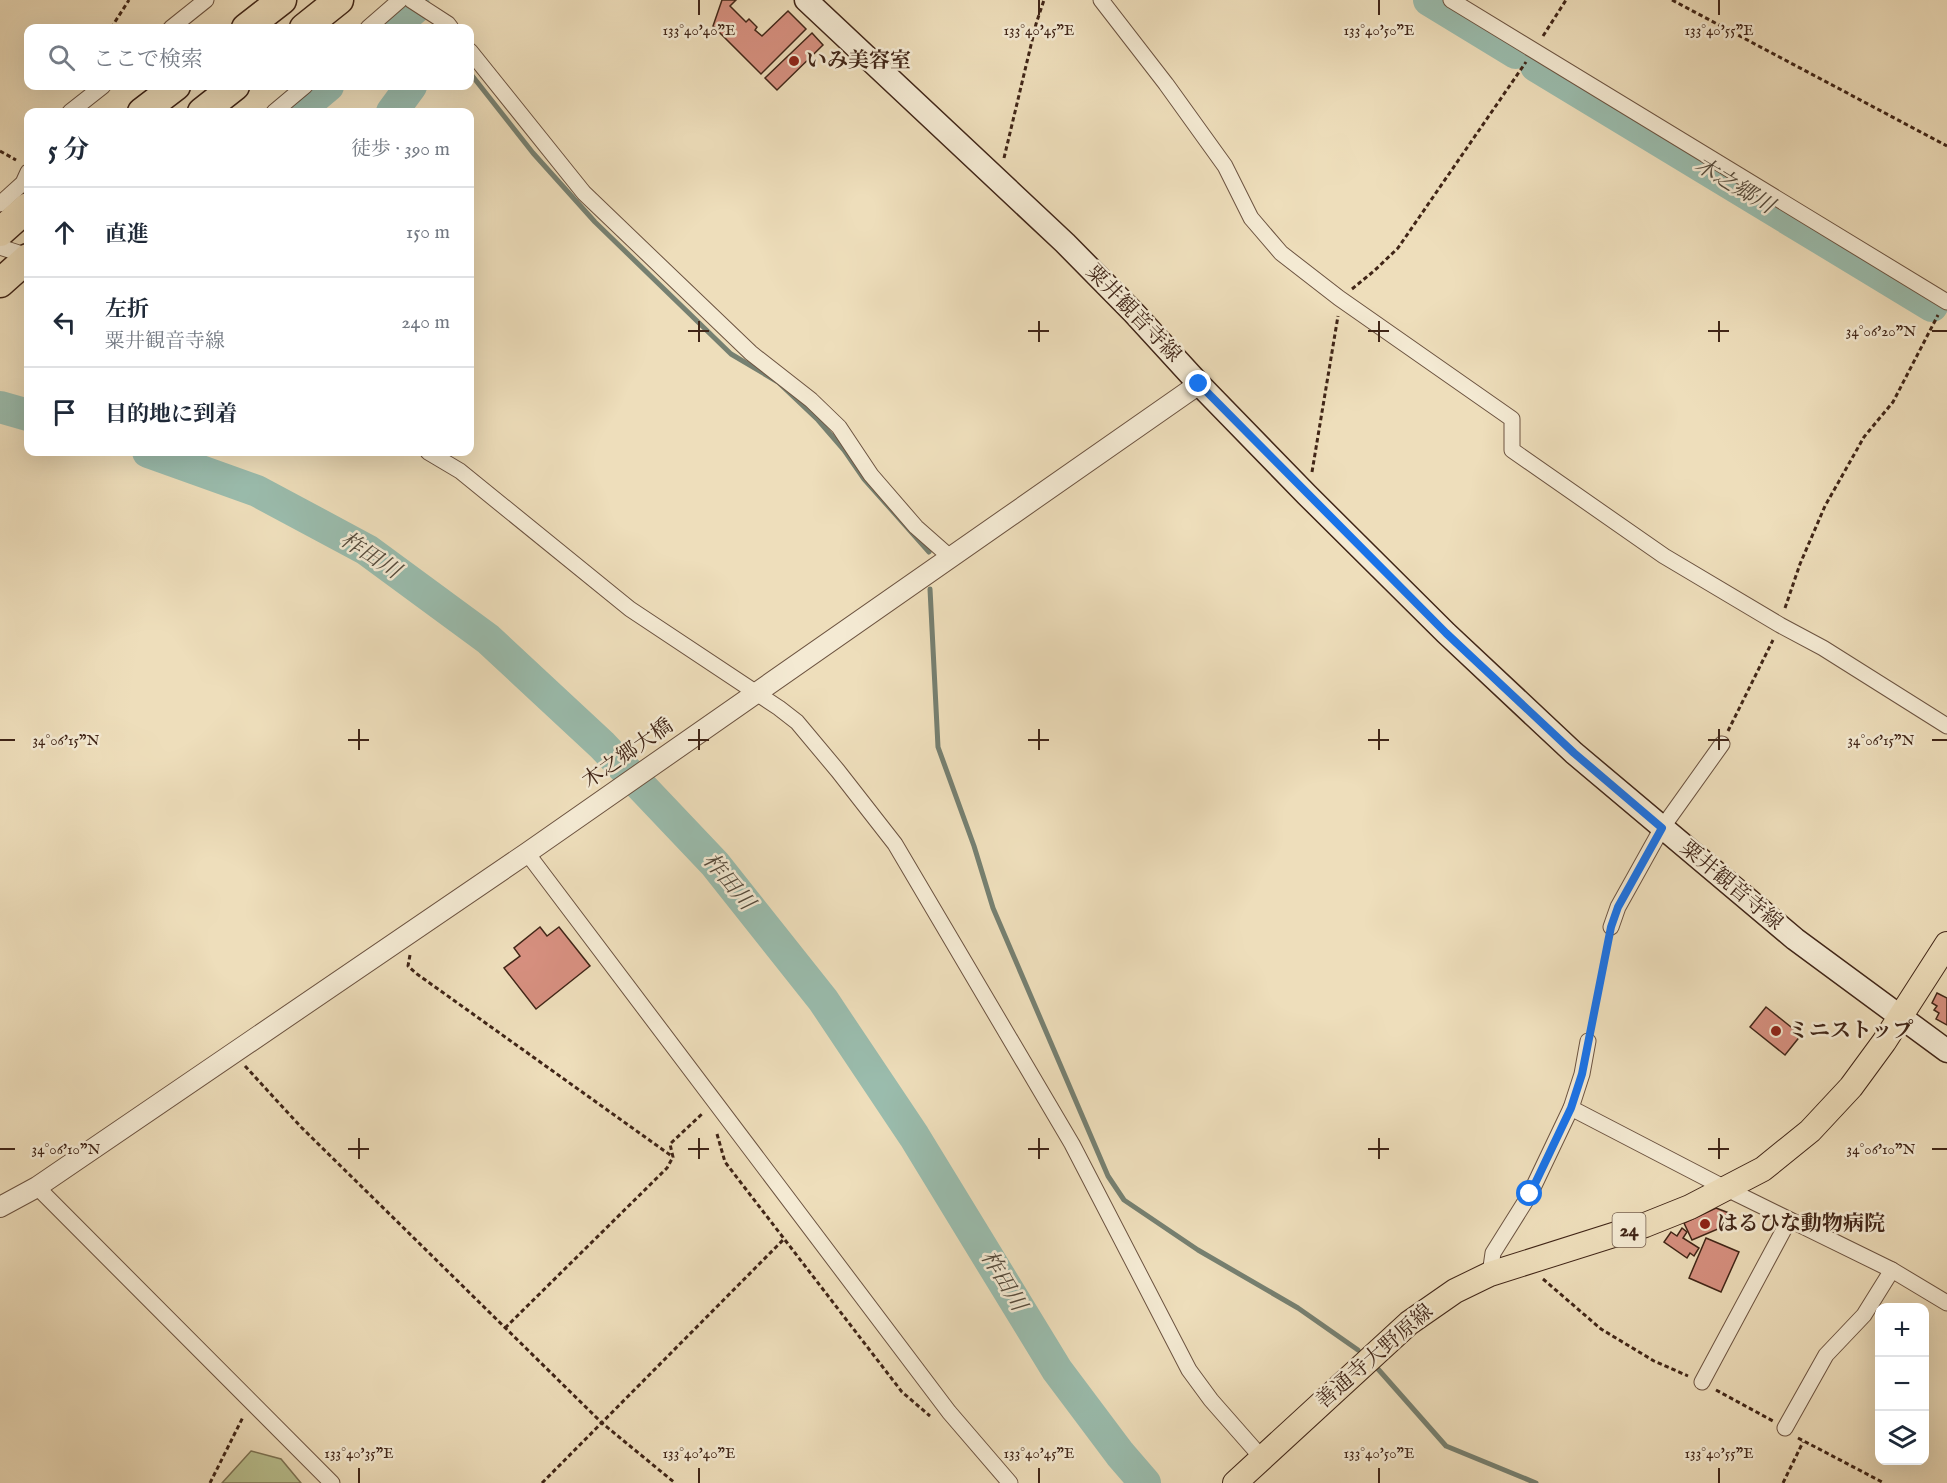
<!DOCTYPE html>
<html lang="ja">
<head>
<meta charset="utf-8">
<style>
  :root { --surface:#fff; --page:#f6f6f7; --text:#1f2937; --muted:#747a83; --line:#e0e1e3 }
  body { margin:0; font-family:"IM FELL English","Noto Serif JP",serif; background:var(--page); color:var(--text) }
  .controls { position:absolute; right:18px; bottom:18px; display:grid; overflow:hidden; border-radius:12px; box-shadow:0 6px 24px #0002 }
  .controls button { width:54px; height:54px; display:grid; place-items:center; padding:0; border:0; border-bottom:2px solid var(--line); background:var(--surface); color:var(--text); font:30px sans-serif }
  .stop { position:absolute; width:18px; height:18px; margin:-14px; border:4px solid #1a73e8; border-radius:50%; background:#fff }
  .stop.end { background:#1a73e8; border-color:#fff; box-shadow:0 2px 6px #0008 }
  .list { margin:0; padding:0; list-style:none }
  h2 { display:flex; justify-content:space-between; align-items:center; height:78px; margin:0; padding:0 24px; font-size:26px }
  h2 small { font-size:20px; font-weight:400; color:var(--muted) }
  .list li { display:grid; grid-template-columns:39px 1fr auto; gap:18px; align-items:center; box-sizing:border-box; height:90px; padding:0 24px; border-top:2px solid var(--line) }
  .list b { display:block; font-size:22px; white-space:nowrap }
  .list p { margin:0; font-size:20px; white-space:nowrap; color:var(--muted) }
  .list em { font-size:20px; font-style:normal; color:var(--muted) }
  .icon { flex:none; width:33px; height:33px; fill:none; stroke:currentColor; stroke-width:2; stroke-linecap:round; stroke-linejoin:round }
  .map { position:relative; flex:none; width:1947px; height:1483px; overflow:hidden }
  .search { position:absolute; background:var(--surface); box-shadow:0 6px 24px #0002; left:24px; top:24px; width:450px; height:66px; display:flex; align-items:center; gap:15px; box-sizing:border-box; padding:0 21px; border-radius:12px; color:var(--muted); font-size:22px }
  .panel { position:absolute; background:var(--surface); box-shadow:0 6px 24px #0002; left:24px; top:108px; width:450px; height:348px; border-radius:12px }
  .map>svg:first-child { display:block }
  .green { fill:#b9c190; stroke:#7c7354; stroke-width:1.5 }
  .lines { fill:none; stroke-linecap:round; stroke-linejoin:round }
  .stream { stroke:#768071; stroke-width:5 }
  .river { stroke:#9abcad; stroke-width:32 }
  .building { fill:#d79080; stroke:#402517; stroke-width:1.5 }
  .minor-casing { stroke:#6c5340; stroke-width:17 }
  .tertiary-casing { stroke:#6c5340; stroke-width:22 }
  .secondary-casing { stroke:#402517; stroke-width:25 }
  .primary-casing { stroke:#402517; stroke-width:26 }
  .motorway-casing { stroke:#402517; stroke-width:31 }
  .path { stroke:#402517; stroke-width:3; stroke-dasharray:4.5 3; stroke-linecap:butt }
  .minor { stroke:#f4ead3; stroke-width:15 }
  .tertiary { stroke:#f4ead3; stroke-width:20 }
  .secondary { stroke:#f4ead3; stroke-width:22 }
  .primary { stroke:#eedebb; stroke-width:24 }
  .motorway { stroke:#eedebb; stroke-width:28 }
  .route { stroke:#1a73e8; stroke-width:8 }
  .ticks { fill:none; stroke:#402517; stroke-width:2 }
  .poi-dot { fill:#8f2418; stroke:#f4ead3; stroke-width:2 }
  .labels { text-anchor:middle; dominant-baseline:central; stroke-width:5; stroke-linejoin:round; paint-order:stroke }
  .shield { fill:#f4ead3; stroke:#76604f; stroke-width:1.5 }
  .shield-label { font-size:20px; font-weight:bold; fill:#402517 }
  .poi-label { font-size:21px; font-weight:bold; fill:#402517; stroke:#f4ead3; text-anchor:start }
  .street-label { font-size:21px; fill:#402517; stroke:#f4ead3 }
  .water-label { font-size:22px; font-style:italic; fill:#564b3c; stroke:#f4ead3 }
  .ticks-label { font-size:15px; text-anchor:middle; fill:#402517; stroke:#f4ead3; stroke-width:5; stroke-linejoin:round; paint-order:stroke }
</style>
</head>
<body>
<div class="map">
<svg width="1947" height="1483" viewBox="0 0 1947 1483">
  <rect width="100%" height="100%" fill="#eedebb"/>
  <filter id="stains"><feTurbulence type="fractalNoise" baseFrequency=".00333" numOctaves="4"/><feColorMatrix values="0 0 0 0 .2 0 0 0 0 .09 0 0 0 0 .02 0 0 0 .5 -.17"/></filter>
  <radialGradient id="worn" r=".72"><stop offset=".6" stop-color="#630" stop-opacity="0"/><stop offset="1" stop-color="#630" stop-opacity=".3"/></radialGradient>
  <polygon class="green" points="251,1451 281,1459 301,1483 222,1483"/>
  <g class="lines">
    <g class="stream">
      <polyline points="470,73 533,153 595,222 731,354 778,382 818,420 844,450 864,479 929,552"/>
      <polyline points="930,589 938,747 974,846 993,908 1108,1176 1124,1200 1198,1250 1298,1308 1358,1350"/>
      <polyline points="1378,1369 1446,1446 1536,1483"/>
    </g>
    <g class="river">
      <polyline points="1429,0 1516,53"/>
      <polyline points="392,28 415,8"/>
      <polyline points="1536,66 1932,306"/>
      <polyline points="297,112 328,86"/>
      <polyline points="392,112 411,86"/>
      <polyline points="0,407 28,415"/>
      <polyline points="148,452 257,491 367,550 488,639 602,745 715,864 823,1000 914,1136 1057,1370 1120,1454 1145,1483"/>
    </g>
  </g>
  <g class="building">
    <polygon points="722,0 736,0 730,6 746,22 749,19 757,27 755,30 762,36 788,11 806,29 761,74 713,26"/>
    <polygon points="812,33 823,45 777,90 765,78"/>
    <polygon points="540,927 547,936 559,927 590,966 536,1009 504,968 520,956 514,948"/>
    <polygon points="1937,993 1947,998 1947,1025 1936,1019 1939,1013 1934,1010 1937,1006 1932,1003"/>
    <polygon points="1766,1007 1801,1035 1785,1055 1750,1027"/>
    <polygon points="1716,1208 1729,1213 1725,1226 1692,1240 1684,1223"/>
    <polygon points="1682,1228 1687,1232 1683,1238 1699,1248 1694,1256 1690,1253 1687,1258 1664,1242 1671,1232 1677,1236"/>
    <polygon points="1706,1238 1739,1252 1721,1292 1689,1278"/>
  </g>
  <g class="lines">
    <defs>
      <g id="minor">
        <polyline points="411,0 448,24 451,28"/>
        <polyline points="1101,0 1166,84 1225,166 1251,218 1281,253 1339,298 1512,419 1512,450 1664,556 1780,625 1823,648 1947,726"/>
        <polyline points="1451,0 1947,302"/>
        <polyline points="171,28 206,0"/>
        <polyline points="368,28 400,0"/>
        <polyline points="470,51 584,193 751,353 811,400 839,427 871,475 916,527 950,557"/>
        <polyline points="70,112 103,86"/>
        <polyline points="274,112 305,86"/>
        <polyline points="0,204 23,183 28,172"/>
        <polyline points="0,247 28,256"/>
        <polyline points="428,452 460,471 630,609 779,708 797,722 838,771 895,844 1072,1144 1189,1370 1211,1400 1262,1458"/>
        <polyline points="527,853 949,1412 1010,1483"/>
        <polyline points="1611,927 1618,907 1662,828 1722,744"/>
        <polyline points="1571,1108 1727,1189 1892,1270 1947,1303"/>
        <polyline points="37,1187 332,1483"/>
        <polyline points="1490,1274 1493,1253 1530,1194 1571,1108 1582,1074 1588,1041"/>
        <polyline points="1702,1382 1789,1220"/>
        <polyline points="1785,1428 1826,1355 1864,1315 1892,1270"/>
      </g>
      <polyline id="tertiary" points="0,1207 37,1187 527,853 1199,384"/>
      <polyline id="secondary" points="806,0 1065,243 1134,313 1199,384 1307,495 1446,633 1574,753 1795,939 1947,1051"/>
      <polyline id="primary" points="1235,1483 1409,1323 1455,1291 1490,1274 1645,1225 1690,1207 1763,1169 1810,1131 1851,1087 1884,1042 1947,944"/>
      <g id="motorway">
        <polyline points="246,28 282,0"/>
        <polyline points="304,28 339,0"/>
        <polyline points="142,112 176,86"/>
        <polyline points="202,112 235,86"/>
        <polyline points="0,232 28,207"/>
        <polyline points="0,283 28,258"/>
      </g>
    </defs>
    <use href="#minor" class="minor-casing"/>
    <use href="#tertiary" class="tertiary-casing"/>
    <use href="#secondary" class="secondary-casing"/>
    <use href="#primary" class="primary-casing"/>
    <use href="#motorway" class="motorway-casing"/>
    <g class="path">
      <polyline points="1672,0 1947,146"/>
      <polyline points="111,28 129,0"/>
      <polyline points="1543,36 1566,0"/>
      <polyline points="0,151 16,160"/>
      <polyline points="1004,158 1036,24 1044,0"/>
      <polyline points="1352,289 1374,271 1398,248 1526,62"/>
      <polyline points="1312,472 1338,316"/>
      <polyline points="1785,608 1800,564 1825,506 1864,437 1893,402 1938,315"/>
      <polyline points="1728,731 1773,640"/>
      <polyline points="410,955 408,966 417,974 673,1157"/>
      <polyline points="1592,1025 1608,941"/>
      <polyline points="245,1066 301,1127 602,1423 675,1483"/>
      <polyline points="717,1134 725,1162 902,1392 930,1416"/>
      <polyline points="1543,1279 1601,1329 1654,1361 1688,1376"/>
      <polyline points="505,1328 667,1168 673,1157 670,1144 703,1113"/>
      <polyline points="1716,1390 1773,1421"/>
      <polyline points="1798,1438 1884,1483"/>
      <polyline points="210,1483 243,1417"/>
      <polyline points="542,1483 785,1238"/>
      <polyline points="1783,1483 1803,1442"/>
    </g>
    <use href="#minor" class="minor"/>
    <use href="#tertiary" class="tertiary"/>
    <use href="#secondary" class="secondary"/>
    <use href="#primary" class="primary"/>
    <use href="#motorway" class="motorway"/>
  </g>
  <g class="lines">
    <polyline class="route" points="1199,384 1446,633 1574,753 1662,828 1618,907 1611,927 1582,1074 1571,1108 1530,1194"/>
  </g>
  <path class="ticks" d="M699 0V15M1039 0V15M1379 0V15M1719 0V15M699 321V342M1039 321V342M1379 321V342M1719 321V342M688 331H709M1028 331H1049M1368 331H1389M1708 331H1729M1932 331H1947M359 729V750M699 729V750M1039 729V750M1379 729V750M1719 729V750M0 740H15M348 740H369M688 740H709M1028 740H1049M1368 740H1389M1708 740H1729M1932 740H1947M359 1138V1159M699 1138V1159M1039 1138V1159M1379 1138V1159M1719 1138V1159M0 1149H15M348 1149H369M688 1149H709M1028 1149H1049M1368 1149H1389M1708 1149H1729M1932 1149H1947M359 1468V1483M699 1468V1483M1039 1468V1483M1379 1468V1483M1719 1468V1483"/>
  <g class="poi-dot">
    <circle cx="794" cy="61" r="6"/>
    <circle cx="1776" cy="1031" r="6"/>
    <circle cx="1705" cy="1224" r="6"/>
  </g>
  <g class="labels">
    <rect class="shield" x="1612.5" y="1213" width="33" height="34" rx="4.5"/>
    <g class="shield-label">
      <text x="1629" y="1230">24</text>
    </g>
    <g class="poi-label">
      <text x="806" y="61">いみ美容室</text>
      <text x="1788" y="1031">ミニストップ</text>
      <text x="1717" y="1224">はるひな動物病院</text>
    </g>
    <g class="street-label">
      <text transform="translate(1133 314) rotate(46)">粟井観音寺線</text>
      <text transform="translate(628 754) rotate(-35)">木之郷大橋</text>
      <text transform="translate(1731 886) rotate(40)">粟井観音寺線</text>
      <text transform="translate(1375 1357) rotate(-41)">善通寺大野原線</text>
    </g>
    <g class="water-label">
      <text transform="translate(1734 186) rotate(31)">木之郷川</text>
      <text transform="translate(370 556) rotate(33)">柞田川</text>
      <text transform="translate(728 882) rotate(50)">柞田川</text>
      <text transform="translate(1003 1281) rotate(59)">柞田川</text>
    </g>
  </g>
  <g class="ticks-label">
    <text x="699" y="35">133°40'40"E</text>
    <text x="1039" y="35">133°40'45"E</text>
    <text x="1379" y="35">133°40'50"E</text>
    <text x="1719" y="35">133°40'55"E</text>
    <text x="1881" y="336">34°06'20"N</text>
    <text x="66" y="745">34°06'15"N</text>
    <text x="1881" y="745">34°06'15"N</text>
    <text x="66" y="1154">34°06'10"N</text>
    <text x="1881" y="1154">34°06'10"N</text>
    <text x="359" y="1458">133°40'35"E</text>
    <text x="699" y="1458">133°40'40"E</text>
    <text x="1039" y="1458">133°40'45"E</text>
    <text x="1379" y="1458">133°40'50"E</text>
    <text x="1719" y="1458">133°40'55"E</text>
  </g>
  <rect width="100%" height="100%" filter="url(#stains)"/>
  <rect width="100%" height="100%" fill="url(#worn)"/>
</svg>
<div class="controls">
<button>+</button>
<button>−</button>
<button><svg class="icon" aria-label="layers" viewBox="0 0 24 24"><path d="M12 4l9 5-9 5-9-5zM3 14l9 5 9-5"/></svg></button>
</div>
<div class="stop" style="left:1530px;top:1194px"></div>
<div class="stop end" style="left:1199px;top:384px"></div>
<div class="search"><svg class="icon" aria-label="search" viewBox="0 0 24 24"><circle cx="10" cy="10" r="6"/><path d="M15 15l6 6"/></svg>ここで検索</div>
<section class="panel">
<h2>5 分<small>徒歩 · 390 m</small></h2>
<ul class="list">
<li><svg class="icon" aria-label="ahead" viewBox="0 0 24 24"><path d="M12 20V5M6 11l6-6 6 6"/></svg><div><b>直進</b></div><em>150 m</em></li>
<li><svg class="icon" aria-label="left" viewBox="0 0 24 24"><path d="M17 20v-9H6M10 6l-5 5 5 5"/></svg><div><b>左折</b><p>粟井観音寺線</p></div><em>240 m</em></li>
<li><svg class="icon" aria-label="arrive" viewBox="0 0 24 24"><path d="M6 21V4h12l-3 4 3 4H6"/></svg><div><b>目的地に到着</b></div></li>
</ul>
</section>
</div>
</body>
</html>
